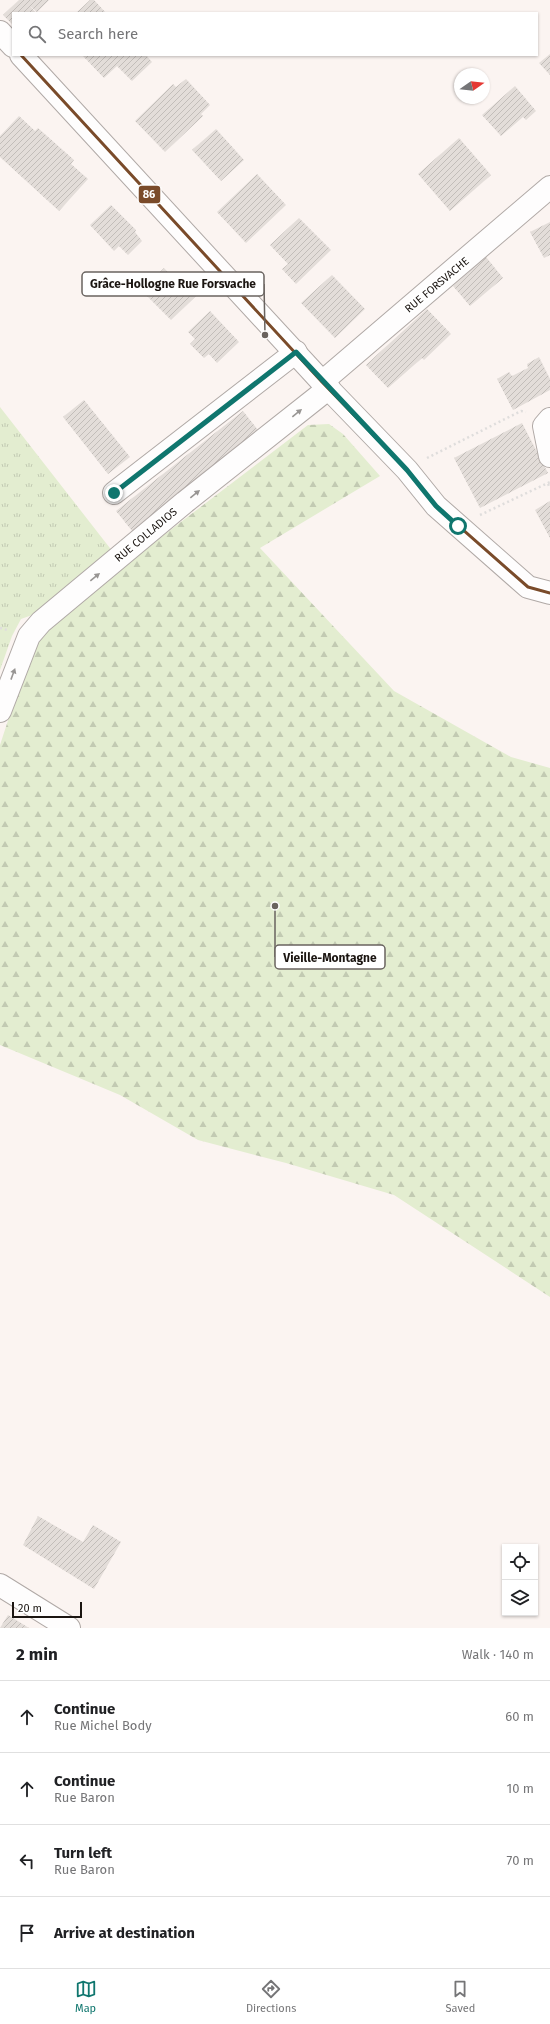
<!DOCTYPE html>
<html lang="en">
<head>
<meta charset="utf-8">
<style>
  :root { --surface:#fff; --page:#f6f6f6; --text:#202124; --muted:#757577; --line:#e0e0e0; --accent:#0f766e }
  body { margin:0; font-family:"Fira Sans",sans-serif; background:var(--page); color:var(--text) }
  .controls { position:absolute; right:12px; bottom:12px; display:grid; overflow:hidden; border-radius:0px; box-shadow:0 1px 3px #0004 }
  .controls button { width:36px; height:36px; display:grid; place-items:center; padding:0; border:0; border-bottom:1px solid var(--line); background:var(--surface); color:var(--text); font:20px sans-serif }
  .compass { position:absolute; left:454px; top:68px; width:36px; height:36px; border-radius:50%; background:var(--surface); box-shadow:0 1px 3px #0004; rotate:76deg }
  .scale { position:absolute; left:12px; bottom:10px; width:70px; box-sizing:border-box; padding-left:4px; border:2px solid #1b1511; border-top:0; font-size:11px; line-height:14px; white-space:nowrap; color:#1b1511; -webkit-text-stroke:3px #fff; paint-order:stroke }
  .stop { position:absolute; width:12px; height:12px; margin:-9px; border:3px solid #0f766e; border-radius:50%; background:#fff }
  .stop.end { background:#0f766e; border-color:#fff; box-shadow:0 1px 4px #0008 }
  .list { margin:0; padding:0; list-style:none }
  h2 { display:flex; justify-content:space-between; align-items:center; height:52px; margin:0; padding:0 16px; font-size:17px }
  h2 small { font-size:13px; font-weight:400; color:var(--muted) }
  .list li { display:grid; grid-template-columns:26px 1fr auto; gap:12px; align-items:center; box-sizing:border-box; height:72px; padding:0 16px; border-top:1px solid var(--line) }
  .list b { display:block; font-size:15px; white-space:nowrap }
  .list p { margin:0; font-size:13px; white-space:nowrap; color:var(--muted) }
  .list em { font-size:13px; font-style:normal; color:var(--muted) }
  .icon { flex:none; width:22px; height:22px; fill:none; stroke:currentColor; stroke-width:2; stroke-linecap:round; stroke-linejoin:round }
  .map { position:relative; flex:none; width:550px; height:1628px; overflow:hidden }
  .search { position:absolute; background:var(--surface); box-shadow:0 1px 3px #0004; left:12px; right:12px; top:12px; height:44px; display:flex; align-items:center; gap:10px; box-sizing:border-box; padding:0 14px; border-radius:0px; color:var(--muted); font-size:15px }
  .sheet { height:340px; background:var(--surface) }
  nav { display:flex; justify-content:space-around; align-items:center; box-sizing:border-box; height:56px; border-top:1px solid var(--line); background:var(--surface); font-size:11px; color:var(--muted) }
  nav a { display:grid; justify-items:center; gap:2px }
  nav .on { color:var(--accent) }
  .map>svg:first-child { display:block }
  .grass { fill:url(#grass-tufts) }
  .forest { fill:url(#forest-firs) }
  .building { fill:url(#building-hatch) }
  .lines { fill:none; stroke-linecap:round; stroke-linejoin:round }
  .minor-casing { stroke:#b0a9a6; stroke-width:24 }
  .path { stroke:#dfdddc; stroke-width:2.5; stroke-dasharray:2 3; stroke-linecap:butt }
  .minor { stroke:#fefdfd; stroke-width:22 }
  .bus-1-casing { stroke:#fff; stroke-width:6 }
  .bus-1 { stroke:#7a4b2a; stroke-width:3 }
  .oneway { fill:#989593 }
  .route { stroke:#0f766e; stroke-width:5 }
  .labels { text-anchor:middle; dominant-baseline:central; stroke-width:4; stroke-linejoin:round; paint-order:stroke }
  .street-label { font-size:11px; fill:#1b1511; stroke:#fff }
  .leader { fill:none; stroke:#69635f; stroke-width:1.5 }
  .callout-dot { fill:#69635f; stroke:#fff; stroke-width:1.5 }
  .callout { fill:#fff; stroke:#69635f; stroke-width:1.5 }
  .callout-label { font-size:12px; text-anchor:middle; font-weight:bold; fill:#1b1511 }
  .line-badge { stroke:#fff; stroke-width:1.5 }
  .badge-label { font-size:11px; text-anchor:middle; font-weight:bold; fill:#fff }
</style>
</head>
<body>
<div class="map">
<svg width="550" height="1628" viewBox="0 0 550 1628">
  <defs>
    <pattern id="grass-tufts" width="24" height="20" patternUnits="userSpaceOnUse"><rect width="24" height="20" fill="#e3edd0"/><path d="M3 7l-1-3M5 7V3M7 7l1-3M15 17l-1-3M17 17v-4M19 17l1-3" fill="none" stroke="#c2cab2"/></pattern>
    <pattern id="forest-firs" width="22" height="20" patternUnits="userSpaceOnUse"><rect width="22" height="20" fill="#e3edd0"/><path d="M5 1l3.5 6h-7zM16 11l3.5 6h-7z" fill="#c2cab2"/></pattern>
    <pattern id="building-hatch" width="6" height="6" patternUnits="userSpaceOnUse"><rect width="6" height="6" fill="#e3ddd9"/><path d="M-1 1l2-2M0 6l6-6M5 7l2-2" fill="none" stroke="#c2bdb9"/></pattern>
  </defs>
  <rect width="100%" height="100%" fill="#fbf4f1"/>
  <polygon class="grass" points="0,407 113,552 35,614 21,619 12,636 0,670"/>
  <polygon class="forest" points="329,424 343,434 380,476 260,548 394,691 511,757 550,768 550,1297 394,1195 286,1163 198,1140 120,1095 0,1045 0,745 30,653 45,628 63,612 308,425"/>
  <g class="building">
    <polygon points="19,0 49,0 37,12 30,6 36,13 13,13 13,25 3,15"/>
    <polygon points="90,0 94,0 106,13 76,13"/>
    <polygon points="550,54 550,75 539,63"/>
    <polygon points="82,55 146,55 152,62 132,81 117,66 104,78"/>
    <polygon points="186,79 210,105 201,114 203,116 165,152 135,121 173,84 176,87"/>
    <polygon points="515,86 536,111 526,120 523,117 501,136 482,115"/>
    <polygon points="19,116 35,131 38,128 74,160 71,164 88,179 59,211 0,157 0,136"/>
    <polygon points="216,129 244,160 221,181 192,150"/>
    <polygon points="459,138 491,175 450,211 418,174"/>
    <polygon points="257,174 286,205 246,243 217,212"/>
    <polygon points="111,205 136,230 135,232 142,241 128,255 119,246 114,251 90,225"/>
    <polygon points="299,218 331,250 296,284 282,269 288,264 270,245"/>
    <polygon points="550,222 550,255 544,258 530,232"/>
    <polygon points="486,257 503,278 470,306 453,286"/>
    <polygon points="164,268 183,288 186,286 196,296 171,320 141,290"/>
    <polygon points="332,275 365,309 335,338 301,303"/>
    <polygon points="427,309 451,334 424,360 422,358 388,388 366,365"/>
    <polygon points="210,311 239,342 217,363 209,354 204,358 190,344 195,339 188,332"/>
    <polygon points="539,357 550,379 550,390 513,410 497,379 509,372 512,376 528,368 527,364"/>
    <polygon points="84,400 130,457 108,474 63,417"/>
    <polygon points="243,411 258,430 133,532 116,511"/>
    <polygon points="522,423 548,473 480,508 454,458"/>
    <polygon points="550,501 550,538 535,510"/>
    <polygon points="38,1516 83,1542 93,1525 121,1542 94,1589 23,1545"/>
    <polygon points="8,1615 29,1628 0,1628"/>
  </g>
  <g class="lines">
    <defs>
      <g id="minor">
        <polyline points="0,32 13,46"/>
        <polyline points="21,55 322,382 407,470 436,506 528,587 550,593"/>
        <polyline points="322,382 550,187"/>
        <polyline points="550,419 544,426 550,456"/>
        <polyline points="114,493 296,352"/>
        <polyline points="0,711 29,636 41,622 185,502 329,388"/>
        <polyline points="0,1585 69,1628"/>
      </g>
    </defs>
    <use href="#minor" class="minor-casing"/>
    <g class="path">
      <polyline points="427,458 521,411 526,412"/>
      <polyline points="548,484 550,488"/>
      <polyline points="480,515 550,482"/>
      <polyline points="0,628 7,630"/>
    </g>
    <use href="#minor" class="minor"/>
    <defs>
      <polyline id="bus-1" points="21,55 322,382 407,470 436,506 528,587 550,593"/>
    </defs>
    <use href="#bus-1" class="bus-1-casing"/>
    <use href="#bus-1" class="bus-1"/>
  </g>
  <defs><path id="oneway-solid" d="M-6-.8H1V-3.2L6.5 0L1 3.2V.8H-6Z"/></defs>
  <g class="oneway">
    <use href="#oneway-solid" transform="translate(297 413) rotate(-39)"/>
    <use href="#oneway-solid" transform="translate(195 494) rotate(-39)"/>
    <use href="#oneway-solid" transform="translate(95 577) rotate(-39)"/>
    <use href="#oneway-solid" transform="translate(13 674) rotate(-70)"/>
  </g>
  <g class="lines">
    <polyline class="route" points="114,493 296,352 407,470 436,506 458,526"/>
  </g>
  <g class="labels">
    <g class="street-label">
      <text transform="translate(437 285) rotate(-40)">RUE FORSVACHE</text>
      <text transform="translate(146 535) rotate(-40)">RUE COLLADIOS</text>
    </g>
  </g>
  <path class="leader" d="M265 335L264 284M275 906L275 957"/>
  <g class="callout-dot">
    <circle cx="265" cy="335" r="4"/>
    <circle cx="275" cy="906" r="4"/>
  </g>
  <g class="callout">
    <rect x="82" y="272" width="182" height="24" rx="4"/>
    <rect x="275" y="945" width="110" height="24" rx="4"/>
  </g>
  <g class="callout-label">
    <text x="173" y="288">Grâce-Hollogne Rue Forsvache</text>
    <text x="330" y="962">Vieille-Montagne</text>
  </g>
  <rect class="line-badge" x="138" y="185" width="23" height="19" rx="4" fill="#7a4b2a"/>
  <g class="badge-label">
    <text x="149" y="198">86</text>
  </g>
</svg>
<div class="controls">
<button><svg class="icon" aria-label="locate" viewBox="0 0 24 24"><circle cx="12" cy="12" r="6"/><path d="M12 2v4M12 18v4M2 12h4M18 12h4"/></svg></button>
<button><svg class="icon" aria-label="layers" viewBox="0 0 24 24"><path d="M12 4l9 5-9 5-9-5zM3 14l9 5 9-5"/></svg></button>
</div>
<svg class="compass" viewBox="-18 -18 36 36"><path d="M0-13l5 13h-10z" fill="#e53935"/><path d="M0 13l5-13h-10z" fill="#757577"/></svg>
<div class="scale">20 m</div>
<div class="stop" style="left:458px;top:526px"></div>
<div class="stop end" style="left:114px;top:493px"></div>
<div class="search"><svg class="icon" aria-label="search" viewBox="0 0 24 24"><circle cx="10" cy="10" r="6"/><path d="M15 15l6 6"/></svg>Search here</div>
</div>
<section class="sheet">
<h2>2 min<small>Walk · 140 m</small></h2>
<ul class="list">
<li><svg class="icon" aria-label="ahead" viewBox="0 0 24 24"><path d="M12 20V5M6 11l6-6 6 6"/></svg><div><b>Continue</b><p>Rue Michel Body</p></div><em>60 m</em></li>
<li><svg class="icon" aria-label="ahead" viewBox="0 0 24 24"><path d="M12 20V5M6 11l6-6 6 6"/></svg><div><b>Continue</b><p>Rue Baron</p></div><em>10 m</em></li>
<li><svg class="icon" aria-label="left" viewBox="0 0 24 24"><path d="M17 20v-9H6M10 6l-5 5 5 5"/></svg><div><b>Turn left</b><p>Rue Baron</p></div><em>70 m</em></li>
<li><svg class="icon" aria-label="arrive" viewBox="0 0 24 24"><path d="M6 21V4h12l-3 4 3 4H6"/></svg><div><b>Arrive at destination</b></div></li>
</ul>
</section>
<nav>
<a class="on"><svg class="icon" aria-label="map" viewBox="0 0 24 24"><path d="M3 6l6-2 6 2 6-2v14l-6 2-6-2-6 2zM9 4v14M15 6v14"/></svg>Map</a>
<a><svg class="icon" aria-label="directions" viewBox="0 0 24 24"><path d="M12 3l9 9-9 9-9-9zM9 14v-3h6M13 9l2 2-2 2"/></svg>Directions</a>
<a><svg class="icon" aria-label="saved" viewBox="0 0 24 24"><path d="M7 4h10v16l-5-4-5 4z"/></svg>Saved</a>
</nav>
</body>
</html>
